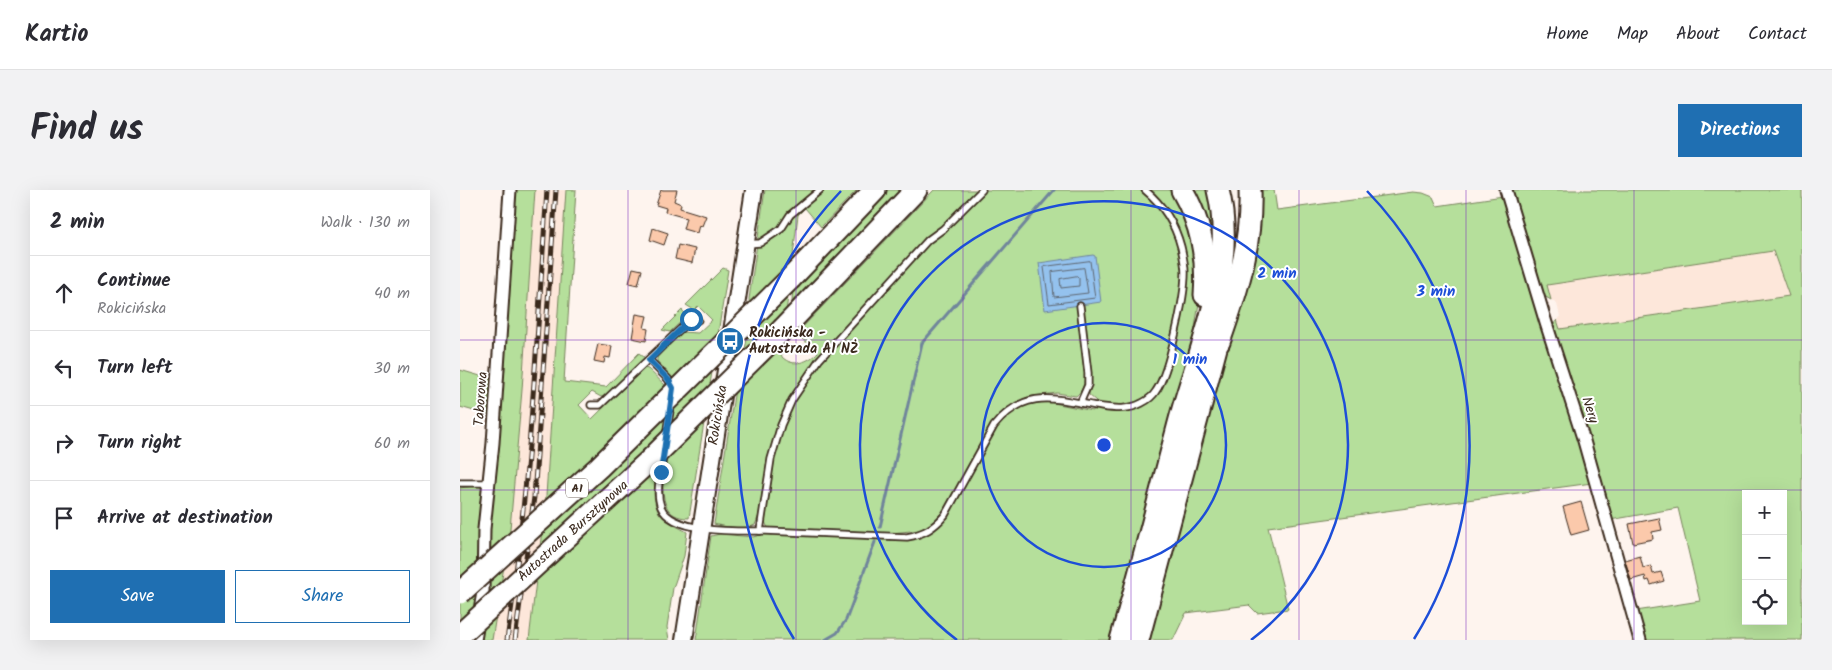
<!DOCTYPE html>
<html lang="en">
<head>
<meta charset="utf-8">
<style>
  :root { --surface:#fff; --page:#f2f2f3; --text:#2b2b33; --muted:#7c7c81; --line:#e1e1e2; --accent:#1f6fb2 }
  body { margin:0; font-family:Kalam,sans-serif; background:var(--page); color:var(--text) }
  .controls { position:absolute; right:15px; bottom:15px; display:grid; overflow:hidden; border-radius:0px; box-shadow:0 5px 20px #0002 }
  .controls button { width:45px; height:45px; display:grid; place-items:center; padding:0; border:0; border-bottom:1px solid var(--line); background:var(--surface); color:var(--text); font:25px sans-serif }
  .stop { position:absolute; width:15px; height:15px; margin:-11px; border:4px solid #1f6fb2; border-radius:50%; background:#fff }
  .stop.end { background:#1f6fb2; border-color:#fff; box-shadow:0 1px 5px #0008 }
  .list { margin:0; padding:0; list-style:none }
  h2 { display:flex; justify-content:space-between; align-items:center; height:65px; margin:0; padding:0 20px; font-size:21px }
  h2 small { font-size:16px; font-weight:400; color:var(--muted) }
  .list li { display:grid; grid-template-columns:32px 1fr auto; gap:15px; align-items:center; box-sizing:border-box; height:75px; padding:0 20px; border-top:1px solid var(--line) }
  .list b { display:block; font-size:19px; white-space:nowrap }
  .list p { margin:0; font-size:16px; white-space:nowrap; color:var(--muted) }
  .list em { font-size:16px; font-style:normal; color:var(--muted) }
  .actions { display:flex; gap:10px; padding:15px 20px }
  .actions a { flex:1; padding:11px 0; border:1px solid var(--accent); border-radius:0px; text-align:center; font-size:18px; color:var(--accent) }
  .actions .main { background:var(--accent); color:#fff }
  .icon { flex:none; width:28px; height:28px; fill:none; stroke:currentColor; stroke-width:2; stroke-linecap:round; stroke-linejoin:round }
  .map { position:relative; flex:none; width:1342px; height:450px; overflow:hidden; border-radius:0px }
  header { display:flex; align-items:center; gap:30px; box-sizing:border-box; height:70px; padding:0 25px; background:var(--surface); border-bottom:1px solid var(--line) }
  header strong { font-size:24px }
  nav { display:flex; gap:28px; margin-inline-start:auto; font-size:18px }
  .intro { display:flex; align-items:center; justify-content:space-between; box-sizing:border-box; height:120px; padding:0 30px }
  h1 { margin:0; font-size:35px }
  .button { padding:12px 22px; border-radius:0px; background:var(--accent); color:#fff; font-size:18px; font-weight:700 }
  main { display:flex; gap:30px; padding:0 30px }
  aside { flex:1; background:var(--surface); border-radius:0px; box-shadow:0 5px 20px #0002 }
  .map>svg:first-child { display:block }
  .built { fill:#fde7da }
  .green { fill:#b5df9b; stroke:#78845c; fill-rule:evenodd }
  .water { fill:#94c2ee; stroke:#70859b }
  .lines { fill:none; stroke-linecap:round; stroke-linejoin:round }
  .shore { stroke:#5f6771; stroke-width:1 }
  .stream { stroke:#70859b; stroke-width:3 }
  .building { fill:#fbc9ab; stroke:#3b2a1e }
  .service-casing { stroke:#3b2a1e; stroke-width:9 }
  .minor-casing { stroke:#3b2a1e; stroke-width:15 }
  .secondary-casing { stroke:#3b2a1e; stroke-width:20 }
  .motorway-casing { stroke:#3b2a1e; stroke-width:25 }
  .service { stroke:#fff; stroke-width:5.5 }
  .minor { stroke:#fff; stroke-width:11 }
  .secondary { stroke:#fff; stroke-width:16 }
  .motorway { stroke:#fff; stroke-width:21 }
  .rail-casing { stroke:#3b2a1e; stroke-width:5 }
  .rail { stroke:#fff; stroke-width:3; stroke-dasharray:9; stroke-linecap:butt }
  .motorway-bridge-casing { stroke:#3b2a1e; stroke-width:25; stroke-linecap:butt }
  .motorway-bridge { stroke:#fff; stroke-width:21 }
  .route { stroke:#1f6fb2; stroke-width:6 }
  .grid { fill:none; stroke:#7b2cbf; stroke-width:1; stroke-opacity:0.55 }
  .ring { fill:none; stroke:#1d4ed8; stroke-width:2.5 }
  .labels { text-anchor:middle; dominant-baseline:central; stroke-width:4; stroke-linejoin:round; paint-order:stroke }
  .shield { fill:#fff; stroke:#766a62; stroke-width:1 }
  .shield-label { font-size:12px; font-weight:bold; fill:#3b2a1e }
  .poi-label { font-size:14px; font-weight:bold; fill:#3b2a1e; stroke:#fff; text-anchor:start }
  .street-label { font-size:14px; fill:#3b2a1e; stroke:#fff }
  .centre { fill:#1d4ed8; stroke:#fff; stroke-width:2.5 }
  .ring-label { font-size:15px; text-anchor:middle; font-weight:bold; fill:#1d4ed8; stroke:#fff; stroke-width:4; stroke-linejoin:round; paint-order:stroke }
</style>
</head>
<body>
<header>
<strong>Kartio</strong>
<nav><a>Home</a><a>Map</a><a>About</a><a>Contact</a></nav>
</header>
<div class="intro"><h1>Find us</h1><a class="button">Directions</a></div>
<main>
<aside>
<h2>2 min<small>Walk · 130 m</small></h2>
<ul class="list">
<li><svg class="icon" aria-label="ahead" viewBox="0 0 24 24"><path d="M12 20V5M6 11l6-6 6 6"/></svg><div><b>Continue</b><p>Rokicińska</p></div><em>40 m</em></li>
<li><svg class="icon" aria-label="left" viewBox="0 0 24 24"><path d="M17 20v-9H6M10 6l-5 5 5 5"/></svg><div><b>Turn left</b></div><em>30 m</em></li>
<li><svg class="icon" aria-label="right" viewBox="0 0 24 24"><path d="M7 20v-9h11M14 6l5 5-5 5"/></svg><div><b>Turn right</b></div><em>60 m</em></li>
<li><svg class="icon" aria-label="arrive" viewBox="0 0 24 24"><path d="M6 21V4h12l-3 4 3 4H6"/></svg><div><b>Arrive at destination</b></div></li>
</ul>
<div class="actions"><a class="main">Save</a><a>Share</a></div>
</aside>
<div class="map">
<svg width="1342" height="450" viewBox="0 0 1342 450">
  <rect width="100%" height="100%" fill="#fef4ee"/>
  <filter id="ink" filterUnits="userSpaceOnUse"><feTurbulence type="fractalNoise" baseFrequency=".02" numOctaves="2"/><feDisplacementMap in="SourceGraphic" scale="10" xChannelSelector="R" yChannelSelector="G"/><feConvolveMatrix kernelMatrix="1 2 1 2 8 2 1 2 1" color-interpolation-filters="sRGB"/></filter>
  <g filter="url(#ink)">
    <g class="built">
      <polygon points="75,0 106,0 86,306 69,450 32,450 50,339 62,200"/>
      <polygon points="1313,61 1329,106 1100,139 1097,130 1100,126 1097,114 1091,110 1086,95"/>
    </g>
    <g class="green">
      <polygon points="53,0 75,0 62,200 50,339 32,450 19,450 29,352"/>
      <path d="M106 0H116L104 192 146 197 179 163 185 168 146 206 141 207 132 202 119 215 132 229 184 178 188 179 206 196 210 204 194 303C195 329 208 331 227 342L224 366 213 398 207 437 209 450H69L86 306Z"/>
      <path d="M305 0H397L361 37 345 18 338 25 321 163 322 167C333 178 349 172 358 162L336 144 474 0H714L730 27 740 107 730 168 654 450H236L251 346 260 344 293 347 304 344 440 350C458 349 471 345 483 332L537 238 552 223 564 216 579 210 633 221 636 211 629 205 631 192 629 167 623 168C624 181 628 197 616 206L597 203 573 206 563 209 542 222 528 241 488 314 473 333 460 340 431 343 308 338 304 330C307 308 309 286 314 265 324 225 345 191 371 160 366 164 361 167 356 171 348 178 343 188 337 196 312 236 306 279 299 325L295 335C288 340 263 337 254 334L277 186C286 162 291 135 289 109Z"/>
      <polygon points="423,0 448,0 340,112 335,108 332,112 333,94"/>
      <polygon points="728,0 752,0 757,62"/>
      <polygon points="796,0 814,0 817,20 953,2 963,3 973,7 977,16 1043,6 1132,293 808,337 828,419 797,423 789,415 726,423 713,450 684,450"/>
      <path d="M1050 0H1342V450H1184L1176 421 1240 411 1218 318 1150 330 1093 135 1097 130 1100 139 1329 106 1313 61 1087 95 1091 110 1084 106ZM1286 304H1323V431H1286Z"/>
      <path d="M263 78 268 80 229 328C221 328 213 326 208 319 194 299 213 234 215 209 216 203 215 196 215 190L197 171V168L221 142 238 143 252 130 238 116 234 120 226 115Z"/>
      <polygon points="222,120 227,126 210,142 202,140"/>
      <polygon points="0,180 34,190 32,226 0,217"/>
      <polygon points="14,296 21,297 24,301 17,366 18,415 0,450 0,298"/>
    </g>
    <polygon class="water" points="633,65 635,66 641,112 585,120 579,73"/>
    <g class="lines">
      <g class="shore">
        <polygon points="630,71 635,108 589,114 584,77"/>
        <polygon points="624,78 628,103 594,107 592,82"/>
        <polygon points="617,86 619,88 619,96 601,98 600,89"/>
      </g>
      <g class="stream">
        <polyline points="420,337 462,153 594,0"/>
        <polyline points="365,450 377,443 386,430 415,352"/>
      </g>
    </g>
    <g class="building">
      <polygon points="201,0 217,0 214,11 221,14 220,18 246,26 242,36 239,35 237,43 223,39 226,28 205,22 206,18 196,15"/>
      <polygon points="193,38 208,43 204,55 190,50"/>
      <polygon points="218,55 235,59 232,73 215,69"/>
      <polygon points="173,78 182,80 178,95 169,93"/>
      <polygon points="176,124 187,126 184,138 188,139 186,151 172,148"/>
      <polygon points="138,154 152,156 150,168 145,167 144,173 134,171"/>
      <polygon points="1121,312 1129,340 1111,345 1103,317"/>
      <polygon points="1199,328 1202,340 1192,342 1193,349 1173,353 1169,334"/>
      <polygon points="1180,366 1183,378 1191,376 1193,384 1201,382 1204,391 1191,395 1189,390 1186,391 1185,386 1171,390 1165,370"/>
    </g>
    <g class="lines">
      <defs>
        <g id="service">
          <polyline points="286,54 300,53 321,39 330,25 360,0"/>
          <polyline points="620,116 628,183 628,195 620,213"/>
          <polyline points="189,170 208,189 213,198"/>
          <polyline points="131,215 140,215 231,129 238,130"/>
          <polyline points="206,245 211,215"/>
          <path d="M203 267C201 282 195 301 201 317 212 344 281 341 306 341L447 347C464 344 474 338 485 325L534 236C566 196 598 210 642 217 656 219 669 220 682 213 688 210 693 206 696 201 709 183 725 106 725 83 725 74 723 66 721 57 715 34 703 15 685 0"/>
          <polyline points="0,293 29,293"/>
          <polyline points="300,341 311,269 321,235 332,210 359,170 468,50 483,39 522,0"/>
        </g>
        <g id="minor">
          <polyline points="1046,0 1086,133 1124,251 1180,450"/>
          <polyline points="15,450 23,402 24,339 33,253 50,0"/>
        </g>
        <polyline id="secondary" points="224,450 294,0"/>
        <g id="motorway">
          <path d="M722 0C741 33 748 66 745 105"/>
          <polyline points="331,88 415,0"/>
          <polyline points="324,138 456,0"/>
          <path d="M759 152C777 101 792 55 790 0"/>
          <path d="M661 450C682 376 701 301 721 226 741 153 777 77 758 0"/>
          <polyline points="678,450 761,139"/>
        </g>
      </defs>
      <use href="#service" class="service-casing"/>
      <use href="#minor" class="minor-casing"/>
      <use href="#secondary" class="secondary-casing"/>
      <use href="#motorway" class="motorway-casing"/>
      <use href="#service" class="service"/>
      <use href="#minor" class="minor"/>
      <use href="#secondary" class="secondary"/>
      <use href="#motorway" class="motorway"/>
      <defs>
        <g id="rail">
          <path d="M47 450C69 301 77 150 87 0"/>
          <polyline points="55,450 74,307 96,0"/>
        </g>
      </defs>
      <use href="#rail" class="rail-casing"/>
      <use href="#rail" class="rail"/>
      <defs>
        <g id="motorway-bridge">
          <polyline points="0,403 139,277 331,88"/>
          <polyline points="0,445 189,271 324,138"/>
        </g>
      </defs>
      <use href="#motorway-bridge" class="motorway-bridge-casing"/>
      <use href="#motorway-bridge" class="motorway-bridge"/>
    </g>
  </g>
  <g class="lines" filter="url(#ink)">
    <polyline class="route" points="201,282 213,198 208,189 189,170 231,129"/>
  </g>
  <path class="grid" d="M168 0V450M336 0V450M503 0V450M671 0V450M839 0V450M1006 0V450M1174 0V450M0 150H1342M0 300H1342"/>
  <g class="ring">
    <circle cx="644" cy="255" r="122"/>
    <path d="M497 450A244 244 0 1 1 791 450"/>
    <path d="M334 449A366 366 0 0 1 381 1M907 1A366 366 0 0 1 954 449"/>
  </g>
  <defs>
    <symbol id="bus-disc" viewBox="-11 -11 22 22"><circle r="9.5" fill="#1f6fb2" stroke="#fff"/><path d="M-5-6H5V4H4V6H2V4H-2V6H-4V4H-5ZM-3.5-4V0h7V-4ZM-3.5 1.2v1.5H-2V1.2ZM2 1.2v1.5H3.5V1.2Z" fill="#fff"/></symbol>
  </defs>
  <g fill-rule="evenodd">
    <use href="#bus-disc" x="254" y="135" width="32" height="32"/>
  </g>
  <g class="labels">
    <rect class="shield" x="106" y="288.5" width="22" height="19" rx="4"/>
    <g class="shield-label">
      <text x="117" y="298">A1</text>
    </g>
    <g class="poi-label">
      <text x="289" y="143">Rokicińska -<tspan x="289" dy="16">Autostrada A1 NŻ</tspan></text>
    </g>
    <g class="street-label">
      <text transform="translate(21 209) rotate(-86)">Taborowa</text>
      <text transform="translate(1130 220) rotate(72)">Nery</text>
      <text transform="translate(258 225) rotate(-81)">Rokicińska</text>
      <text transform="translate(113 341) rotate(-42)">Autostrada Bursztynowa</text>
    </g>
  </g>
  <circle cx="644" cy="255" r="8" class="centre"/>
  <g class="ring-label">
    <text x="817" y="88">2 min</text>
    <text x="976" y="106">3 min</text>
    <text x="730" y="174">1 min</text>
  </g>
</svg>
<div class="controls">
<button>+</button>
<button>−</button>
<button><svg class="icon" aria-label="locate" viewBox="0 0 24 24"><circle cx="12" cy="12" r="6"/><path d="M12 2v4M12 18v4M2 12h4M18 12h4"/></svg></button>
</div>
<div class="stop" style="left:231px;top:129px"></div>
<div class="stop end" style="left:201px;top:282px"></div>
</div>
</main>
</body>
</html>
